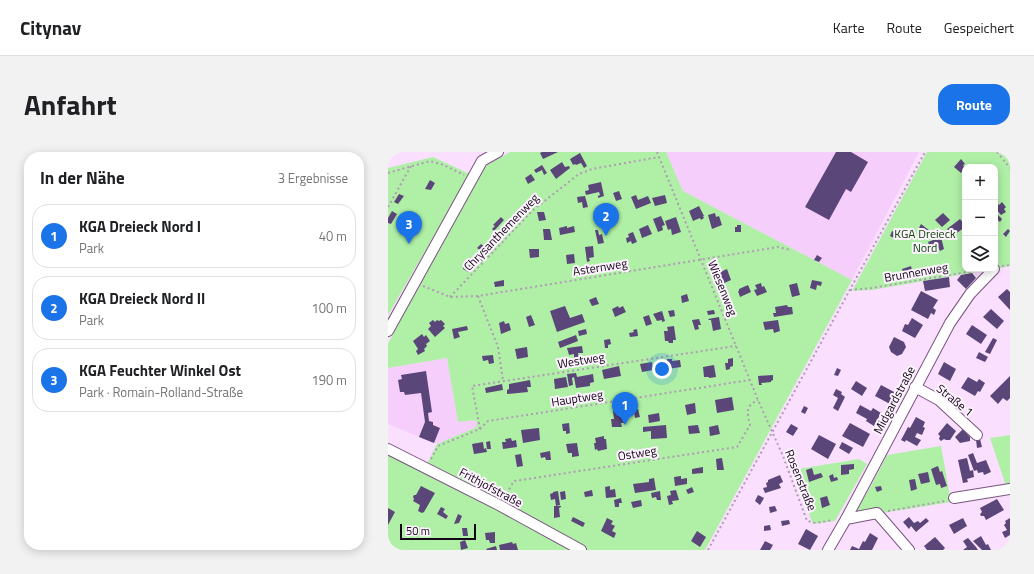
<!DOCTYPE html>
<html lang="de">
<head>
<meta charset="utf-8">
<style>
  :root { --surface:#fff; --page:#f2f2f2; --text:#202124; --muted:#757577; --line:#e0e0e0; --accent:#1a73e8 }
  body { margin:0; font-family:"Titillium Web",sans-serif; background:var(--page); color:var(--text) }
  .controls { position:absolute; right:12px; top:12px; display:grid; overflow:hidden; border-radius:8px; box-shadow:0 2px 10px #0003 }
  .controls button { width:36px; height:36px; display:grid; place-items:center; padding:0; border:0; border-bottom:1px solid var(--line); background:var(--surface); color:var(--text); font:20px sans-serif }
  .scale { position:absolute; left:12px; bottom:10px; width:76px; box-sizing:border-box; padding-left:4px; border:2px solid #130516; border-top:0; font-size:11px; line-height:14px; white-space:nowrap; color:#130516; -webkit-text-stroke:3px #fdf3fe; paint-order:stroke }
  .you { position:absolute; left:274px; top:217px; width:14px; height:14px; margin:-10px; border:3px solid #fff; border-radius:50%; background:#1a73e8; box-shadow:0 0 0 6px #1a73e833 }
  .badge { display:grid; place-items:center; width:26px; height:26px; border-radius:50%; background:var(--accent); color:#fff; font-size:13px; font-weight:700 }
  .pin { position:absolute; translate:-50% -33px; filter:drop-shadow(0 1px 2px #0008) }
  .pin::after { content:''; position:absolute; top:21px; width:14px; height:12px; background:inherit; clip-path:polygon(0 0,100% 0,50% 100%) }
  .list { margin:0; padding:0; list-style:none }
  h2 { display:flex; justify-content:space-between; align-items:center; height:52px; margin:0; padding:0 16px; font-size:17px }
  h2 small { font-size:13px; font-weight:400; color:var(--muted) }
  .list li { display:grid; grid-template-columns:26px 1fr auto; gap:12px; align-items:center; box-sizing:border-box; height:64px; margin:0 8px 8px; padding:0 8px; border:1px solid var(--line); border-radius:16px }
  .list b { display:block; font-size:15px; white-space:nowrap }
  .list p { margin:0; font-size:13px; white-space:nowrap; color:var(--muted) }
  .list em { font-size:13px; font-style:normal; color:var(--muted) }
  .icon { flex:none; width:22px; height:22px; fill:none; stroke:currentColor; stroke-width:2; stroke-linecap:round; stroke-linejoin:round }
  .map { position:relative; flex:none; width:622px; height:398px; overflow:hidden; border-radius:16px }
  header { display:flex; align-items:center; gap:24px; box-sizing:border-box; height:56px; padding:0 20px; background:var(--surface); border-bottom:1px solid var(--line) }
  header strong { font-size:19px }
  nav { display:flex; gap:22px; margin-inline-start:auto; font-size:14px }
  .intro { display:flex; align-items:center; justify-content:space-between; box-sizing:border-box; height:96px; padding:0 24px }
  h1 { margin:0; font-size:28px }
  .button { padding:10px 18px; border-radius:16px; background:var(--accent); color:#fff; font-size:14px; font-weight:700 }
  main { display:flex; gap:24px; padding:0 24px }
  aside { flex:1; background:var(--surface); border-radius:16px; box-shadow:0 2px 10px #0003 }
  .map>svg:first-child { display:block }
  .built { fill:#f6cefc }
  .green { fill:#aff0a6 }
  .building { fill:#5b4679 }
  .lines { fill:none; stroke-linecap:round; stroke-linejoin:round }
  .minor-casing { stroke:#7a5381; stroke-width:12 }
  .path { stroke:#b19ab5; stroke-width:2; stroke-dasharray:2 3; stroke-linecap:butt }
  .minor { stroke:#fff; stroke-width:10 }
  .labels { text-anchor:middle; dominant-baseline:central; stroke-width:4; stroke-linejoin:round; paint-order:stroke }
  .street-label { font-size:12px; fill:#130516; stroke:#fdf3fe }
  .park-label { font-size:12px; fill:#0e4507; stroke:#fdf3fe }
</style>
</head>
<body>
<header>
<strong>Citynav</strong>
<nav><a>Karte</a><a>Route</a><a>Gespeichert</a></nav>
</header>
<div class="intro"><h1>Anfahrt</h1><a class="button">Route</a></div>
<main>
<aside>
<h2>In der Nähe<small>3 Ergebnisse</small></h2>
<ul class="list">
<li><span class="badge">1</span><div><b>KGA Dreieck Nord I</b><p>Park</p></div><em>40 m</em></li>
<li><span class="badge">2</span><div><b>KGA Dreieck Nord II</b><p>Park</p></div><em>100 m</em></li>
<li><span class="badge">3</span><div><b>KGA Feuchter Winkel Ost</b><p>Park · Romain-Rolland-Straße</p></div><em>190 m</em></li>
</ul>
</aside>
<div class="map">
<svg width="622" height="398" viewBox="0 0 622 398">
  <rect width="100%" height="100%" fill="#fadfff"/>
  <g class="built">
    <polygon points="278,0 531,0 464,128 295,39"/>
    <polygon points="59,206 70,270 88,268 89,275 49,292 0,272 0,216"/>
  </g>
  <g class="green">
    <polygon points="122,0 278,0 295,39 464,128 317,398 0,398 0,302 36,318 49,292 89,275 88,268 70,270 59,206 0,216 0,192 84,31 98,14"/>
    <polygon points="539,0 622,0 622,114 607,117 607,15 577,15 577,117 606,117 484,138 464,139"/>
    <polygon points="45,5 82,22 0,163 0,16"/>
    <polygon points="622,283 622,340 620,340 602,286"/>
    <polygon points="553,294 563,350 464,366 483,334 499,303"/>
    <polygon points="471,307 479,312 447,369 425,372 404,318"/>
  </g>
  <g class="building">
    <polygon points="154,0 170,0 155,7 152,1"/>
    <polygon points="448,0 463,0 480,10 463,40 458,37 441,68 417,55"/>
    <polygon points="192,1 199,14 196,16 193,11 188,13 187,12 185,13 182,7"/>
    <polygon points="573,7 577,12 575,13 577,15 573,21 566,15"/>
    <polygon points="174,10 177,15 181,14 182,16 168,27 162,18"/>
    <polygon points="154,13 159,21 156,23 154,18 148,21 146,18"/>
    <polygon points="143,22 147,28 140,32 137,26"/>
    <polygon points="42,28 47,31 43,38 37,37"/>
    <polygon points="213,30 216,44 210,46 210,44 212,43 211,40 198,43 197,39 201,38 200,33"/>
    <polygon points="231,39 234,47 228,49 225,41"/>
    <polygon points="11,42 16,44 10,52 6,50"/>
    <polygon points="248,43 250,48 260,44 263,51 248,57 243,45"/>
    <polygon points="277,43 279,51 267,54 264,46"/>
    <polygon points="197,44 200,55 195,56 194,50 190,51 189,45"/>
    <polygon points="607,48 611,53 614,50 618,55 616,57 618,60 613,63 607,56"/>
    <polygon points="311,54 316,64 315,64 316,66 313,68 312,66 305,69 301,59"/>
    <polygon points="4,59 9,62 3,72 0,71 0,66"/>
    <polygon points="149,60 156,60 158,68 151,69"/>
    <polygon points="327,61 328,65 331,64 334,73 324,77 320,63"/>
    <polygon points="555,61 562,68 554,75 547,68"/>
    <polygon points="609,62 614,67 612,70 607,66"/>
    <polygon points="273,64 277,73 274,74 275,78 270,80 265,67"/>
    <polygon points="113,65 116,68 106,79 104,77 107,74 105,73"/>
    <polygon points="288,65 293,80 284,83 283,77 280,78 277,69"/>
    <polygon points="572,67 577,73 577,75 565,84 559,77"/>
    <polygon points="533,72 542,79 536,86 530,82 533,78 531,76"/>
    <polygon points="260,73 264,82 254,86 251,77"/>
    <polygon points="349,73 353,73 353,80 347,80 347,75 349,75"/>
    <polygon points="179,74 179,76 186,74 187,80 172,83 171,76"/>
    <polygon points="155,77 162,77 164,88 156,88"/>
    <polygon points="620,77 622,79 618,85 615,82"/>
    <polygon points="207,78 210,78 211,83 214,82 216,91 210,92"/>
    <polygon points="504,79 510,81 508,87 502,84"/>
    <polygon points="245,80 249,90 244,92 243,89 239,91 238,86 241,85 240,82"/>
    <polygon points="553,85 556,97 552,99 550,95 540,99 538,94 541,93 540,90"/>
    <polygon points="93,92 98,96 95,100 89,96"/>
    <polygon points="205,94 206,105 201,106 202,109 199,110 197,95"/>
    <polygon points="141,97 151,97 151,105 142,106"/>
    <polygon points="94,101 97,106 94,109 90,106"/>
    <polygon points="186,102 187,111 179,112 178,103"/>
    <polygon points="429,103 434,106 431,110 426,108"/>
    <polygon points="76,111 81,114 82,112 88,115 86,117 83,115 80,120 75,117"/>
    <polygon points="523,114 524,118 515,121 514,117"/>
    <polygon points="339,117 343,128 332,133 328,122"/>
    <polygon points="584,121 588,126 578,137 569,128 573,123"/>
    <polygon points="561,125 562,135 537,139 535,129"/>
    <polygon points="116,128 116,134 107,135 106,130"/>
    <polygon points="424,128 434,130 433,134 429,133 428,138 422,136"/>
    <polygon points="373,131 374,135 376,134 379,140 369,144 366,138 369,137 367,133"/>
    <polygon points="409,131 412,143 404,145 401,133"/>
    <polygon points="360,133 363,140 352,145 350,139 351,139 351,137"/>
    <polygon points="619,137 622,140 622,158 610,145"/>
    <polygon points="533,139 550,148 545,156 548,158 546,163 543,161 540,167 523,158"/>
    <polygon points="299,142 301,149 294,151 293,144"/>
    <polygon points="208,145 211,152 204,154 201,148"/>
    <polygon points="399,153 400,155 404,155 405,162 386,165 385,161 388,161 387,155"/>
    <polygon points="177,154 182,166 194,162 197,170 169,180 162,159"/>
    <polygon points="230,154 231,156 235,154 238,160 227,165 224,157"/>
    <polygon points="603,157 616,169 609,177 595,165"/>
    <polygon points="286,158 287,164 282,165 280,159"/>
    <polygon points="326,158 327,162 320,163 319,159"/>
    <polygon points="274,159 277,169 274,170 274,168 269,169 265,162"/>
    <polygon points="143,163 147,173 141,175 138,165"/>
    <polygon points="261,163 264,172 258,174 255,165"/>
    <polygon points="331,165 333,177 325,179 323,168 321,168 320,167"/>
    <polygon points="524,166 535,173 527,186 514,179 517,172 520,173"/>
    <polygon points="311,167 313,173 310,173 311,177 307,178 304,168"/>
    <polygon points="45,168 47,170 49,168 51,169 53,168 57,172 55,174 57,176 47,185 40,177 43,174 41,171"/>
    <polygon points="390,168 392,179 386,181 385,177 377,178 375,170"/>
    <polygon points="116,169 117,172 121,171 123,178 113,182 111,171"/>
    <polygon points="584,173 599,183 593,192 578,182"/>
    <polygon points="79,174 80,178 70,180 72,185 66,187 64,177"/>
    <polygon points="286,174 288,188 285,188 285,191 281,191 280,189 277,189 276,179 280,179 279,175"/>
    <polygon points="198,177 199,182 191,184 190,179"/>
    <polygon points="249,177 250,184 242,185 241,181 246,180 245,178"/>
    <polygon points="34,182 36,185 38,183 42,189 38,192 39,194 36,197 37,199 30,203 28,199 30,197 25,189"/>
    <polygon points="188,183 190,189 172,196 170,190"/>
    <polygon points="506,185 516,190 518,195 514,202 509,204 503,200 501,195"/>
    <polygon points="605,186 609,188 602,202 597,200"/>
    <polygon points="222,187 223,192 220,193 220,196 217,196 216,188"/>
    <polygon points="194,194 195,201 190,201 191,205 186,206 186,202 181,203 179,196"/>
    <polygon points="139,195 140,205 129,207 127,197"/>
    <polygon points="591,200 600,205 597,210 588,206"/>
    <polygon points="105,203 106,211 101,212 100,208 95,209 94,204"/>
    <polygon points="345,206 345,214 342,215 342,217 338,218 337,211 340,211 340,207"/>
    <polygon points="279,207 284,207 284,209 292,208 293,215 280,217"/>
    <polygon points="264,210 265,218 254,220 252,212"/>
    <polygon points="556,210 568,217 562,229 550,222"/>
    <polygon points="326,213 328,225 321,226 321,225 316,225 315,215"/>
    <polygon points="231,214 233,224 216,227 214,218"/>
    <polygon points="449,216 453,218 450,224 446,223"/>
    <polygon points="38,219 44,260 40,261 41,269 45,270 45,273 52,276 46,291 31,285 37,270 33,241 17,243 16,240 12,240 10,228 14,227 13,223"/>
    <polygon points="188,221 189,225 205,222 206,230 202,231 202,234 188,236 186,225 184,226 185,233 181,234 179,222"/>
    <polygon points="385,223 385,228 383,229 383,230 373,231 374,233 371,233 370,224"/>
    <polygon points="622,224 622,246 619,249 615,246 610,252 602,244"/>
    <polygon points="178,225 180,235 167,237 166,227"/>
    <polygon points="580,225 589,230 591,227 597,231 592,240 590,239 587,244 573,236"/>
    <polygon points="142,228 143,235 139,235 140,240 119,242 119,238 121,237 121,232"/>
    <polygon points="468,229 479,236 474,244 463,237"/>
    <polygon points="114,232 115,238 98,241 97,236"/>
    <polygon points="493,233 508,241 502,252 487,244"/>
    <polygon points="448,237 454,240 453,242 457,245 450,259 445,256 450,246 445,243"/>
    <polygon points="344,245 346,258 329,261 327,248"/>
    <polygon points="307,251 308,261 299,263 297,253"/>
    <polygon points="472,253 483,259 485,256 493,261 486,274 478,269 479,267 468,261"/>
    <polygon points="416,254 420,256 417,262 413,260"/>
    <polygon points="250,257 252,265 247,266 246,258"/>
    <polygon points="234,258 234,261 238,260 239,268 235,268 236,271 233,271 234,275 224,275 223,267 226,267 225,259"/>
    <polygon points="271,261 272,269 261,271 260,263"/>
    <polygon points="528,265 537,270 535,275 537,276 534,283 529,281 527,285 533,288 529,294 518,288 517,290 513,288 520,275 522,276"/>
    <polygon points="181,271 182,281 178,282 178,279 175,279 174,272"/>
    <polygon points="462,271 482,282 475,295 454,284"/>
    <polygon points="559,271 568,279 562,288 558,288 556,287 553,289 551,287 552,284 550,282"/>
    <polygon points="403,272 410,276 405,284 398,280"/>
    <polygon points="278,273 279,286 263,287 263,279 255,280 255,275"/>
    <polygon points="310,273 312,281 301,282 300,274"/>
    <polygon points="330,273 332,282 322,284 321,275"/>
    <polygon points="151,276 152,288 135,291 133,278"/>
    <polygon points="575,277 582,285 582,289 572,291 567,285"/>
    <polygon points="431,283 448,292 440,307 423,297"/>
    <polygon points="216,284 216,287 218,287 219,297 210,299 209,297 207,298 206,291 208,291 207,286"/>
    <polygon points="123,286 124,289 128,288 129,295 115,297 114,290 118,290 117,287"/>
    <polygon points="592,287 594,295 589,296 588,288"/>
    <polygon points="102,289 103,297 99,297 98,290"/>
    <polygon points="95,290 96,297 98,296 99,300 86,302 84,292"/>
    <polygon points="454,290 465,296 461,302 451,296"/>
    <polygon points="189,291 191,304 184,305 184,301 180,301 178,292"/>
    <polygon points="162,299 163,308 158,308 157,305 153,306 152,301"/>
    <polygon points="585,301 589,311 598,308 603,320 596,323 595,320 590,321 589,318 586,319 580,303"/>
    <polygon points="133,302 135,314 129,315 127,303"/>
    <polygon points="334,306 336,318 329,318 328,307"/>
    <polygon points="579,306 582,319 585,318 586,325 579,327 580,330 575,331 570,308"/>
    <polygon points="466,312 466,317 461,318 461,322 453,323 453,313"/>
    <polygon points="550,314 552,320 554,319 559,334 553,336 552,332 548,333 543,317"/>
    <polygon points="315,315 315,321 304,322 304,317"/>
    <polygon points="424,316 426,323 433,321 435,325 421,330 418,318"/>
    <polygon points="540,320 542,330 533,332 530,322"/>
    <polygon points="445,322 446,326 449,325 450,328 443,330 441,324"/>
    <polygon points="392,323 395,330 391,332 393,336 377,341 375,336 379,335 378,331 380,330 380,328"/>
    <polygon points="293,324 293,327 299,326 299,332 287,334 286,325"/>
    <polygon points="266,326 268,338 247,341 245,332 261,330 261,327"/>
    <polygon points="527,327 529,337 523,339 521,328"/>
    <polygon points="33,334 47,341 36,360 34,361 30,359 32,353 25,349 26,347 25,345 26,343 28,343"/>
    <polygon points="222,334 222,338 227,337 228,345 218,346 217,335"/>
    <polygon points="493,334 494,338 489,340 487,335"/>
    <polygon points="304,335 306,340 300,342 298,338"/>
    <polygon points="204,338 205,344 197,345 196,340"/>
    <polygon points="288,338 291,348 284,349 285,352 281,353 279,344 283,343 282,339"/>
    <polygon points="170,339 172,353 168,354 167,347 163,348 162,342 165,341 165,340"/>
    <polygon points="177,339 178,347 173,348 172,340"/>
    <polygon points="272,339 273,348 269,348 268,345 264,346 263,341"/>
    <polygon points="370,343 376,346 372,353 367,349"/>
    <polygon points="439,344 442,353 434,356 432,346"/>
    <polygon points="233,346 234,351 231,351 231,355 227,355 226,348"/>
    <polygon points="609,347 616,358 598,368 596,364 593,364 592,362 594,360 592,356"/>
    <polygon points="253,348 254,354 245,356 243,350"/>
    <polygon points="166,354 173,354 173,355 171,356 172,365 166,366"/>
    <polygon points="387,354 389,359 382,361 381,355"/>
    <polygon points="53,355 57,357 55,360 60,364 58,367 49,362"/>
    <polygon points="0,356 7,360 0,373"/>
    <polygon points="70,362 74,364 71,371 66,372"/>
    <polygon points="185,365 197,371 195,375 183,369"/>
    <polygon points="521,365 526,371 530,369 532,371 538,366 541,369 528,380 523,374 521,377 515,370"/>
    <polygon points="219,366 225,369 223,372 227,374 224,379 228,381 226,386 213,379"/>
    <polygon points="575,366 579,374 566,382 561,373"/>
    <polygon points="622,366 622,383 617,386 614,380 619,378 616,373 618,371 617,369"/>
    <polygon points="401,368 402,372 394,374 393,369"/>
    <polygon points="382,373 383,378 376,379 376,374"/>
    <polygon points="74,376 79,376 80,384 75,384"/>
    <polygon points="418,377 430,384 422,398 410,392"/>
    <polygon points="309,379 318,385 312,395 303,389"/>
    <polygon points="107,380 107,391 102,391 101,388 98,388 97,381"/>
    <polygon points="482,381 490,386 484,398 462,398 464,394 471,397 475,389 477,390"/>
    <polygon points="593,384 598,393 600,392 603,398 594,398 585,389"/>
    <polygon points="547,385 557,396 555,398 539,398 536,394"/>
    <polygon points="580,386 588,395 590,398 575,398 579,395 575,389"/>
    <polygon points="77,388 80,396 73,398 72,390"/>
    <polygon points="377,389 385,393 382,398 372,398"/>
    <polygon points="124,390 125,392 128,391 130,398 112,398 111,393"/>
    <polygon points="108,394 109,398 99,398 98,397"/>
  </g>
  <g class="lines">
    <defs>
      <g id="minor">
        <polyline points="0,179 94,9 110,0"/>
        <polyline points="527,235 551,248 589,283"/>
        <polyline points="0,297 111,353 193,398"/>
        <polyline points="566,346 622,337"/>
        <polyline points="458,367 489,361 521,398"/>
        <polyline points="440,398 458,367 562,171 582,142 606,117"/>
      </g>
    </defs>
    <use href="#minor" class="minor-casing"/>
    <g class="path">
      <polyline points="269,0 370,248 395,304 419,369 428,371 445,368"/>
      <polyline points="609,0 622,16"/>
      <polyline points="0,21 42,9 56,13 76,23"/>
      <polyline points="0,55 23,14"/>
      <polyline points="614,114 622,113"/>
      <polyline points="35,134 62,145 90,144 390,95 403,98"/>
      <polyline points="462,138 484,136 591,118"/>
      <polyline points="90,144 110,195 115,229"/>
      <polyline points="62,145 145,58 191,22 204,17 271,5"/>
      <polyline points="92,277 84,234 348,194"/>
      <polyline points="43,307 50,294 92,277 100,269 362,228"/>
      <path d="M116 346 126 329 349 295 362 273C359 261 357 254 370 248"/>
      <polyline points="500,359 557,349"/>
      <polyline points="320,398 537,0"/>
    </g>
    <use href="#minor" class="minor"/>
  </g>
  <g class="labels">
    <g class="street-label">
      <text transform="translate(113 80) rotate(-46)">Chrysanthemenweg</text>
      <text transform="translate(212 115) rotate(-9)">Asternweg</text>
      <text transform="translate(528 120) rotate(-10)">Brunnenweg</text>
      <text transform="translate(335 136) rotate(68)">Wiesenweg</text>
      <text transform="translate(193 208) rotate(-9)">Westweg</text>
      <text transform="translate(189 246) rotate(-9)">Hauptweg</text>
      <text transform="translate(506 248) rotate(-62)">Midgardstraße</text>
      <text transform="translate(567 248) rotate(39)">Straße 1</text>
      <text transform="translate(249 301) rotate(-9)">Ostweg</text>
      <text transform="translate(413 328) rotate(68)">Rosenstraße</text>
      <text transform="translate(103 335) rotate(28)">Frithjofstraße</text>
    </g>
    <g class="park-label">
      <text x="537" y="81">KGA Dreieck<tspan x="537" dy="14">Nord</tspan></text>
    </g>
  </g>
</svg>
<div class="controls">
<button>+</button>
<button>−</button>
<button><svg class="icon" aria-label="layers" viewBox="0 0 24 24"><path d="M12 4l9 5-9 5-9-5zM3 14l9 5 9-5"/></svg></button>
</div>
<div class="scale">50 m</div>
<div class="you"></div>
<div class="pin badge" style="left:237px;top:273px">1</div>
<div class="pin badge" style="left:218px;top:84px">2</div>
<div class="pin badge" style="left:21px;top:92px">3</div>
</div>
</main>
</body>
</html>
